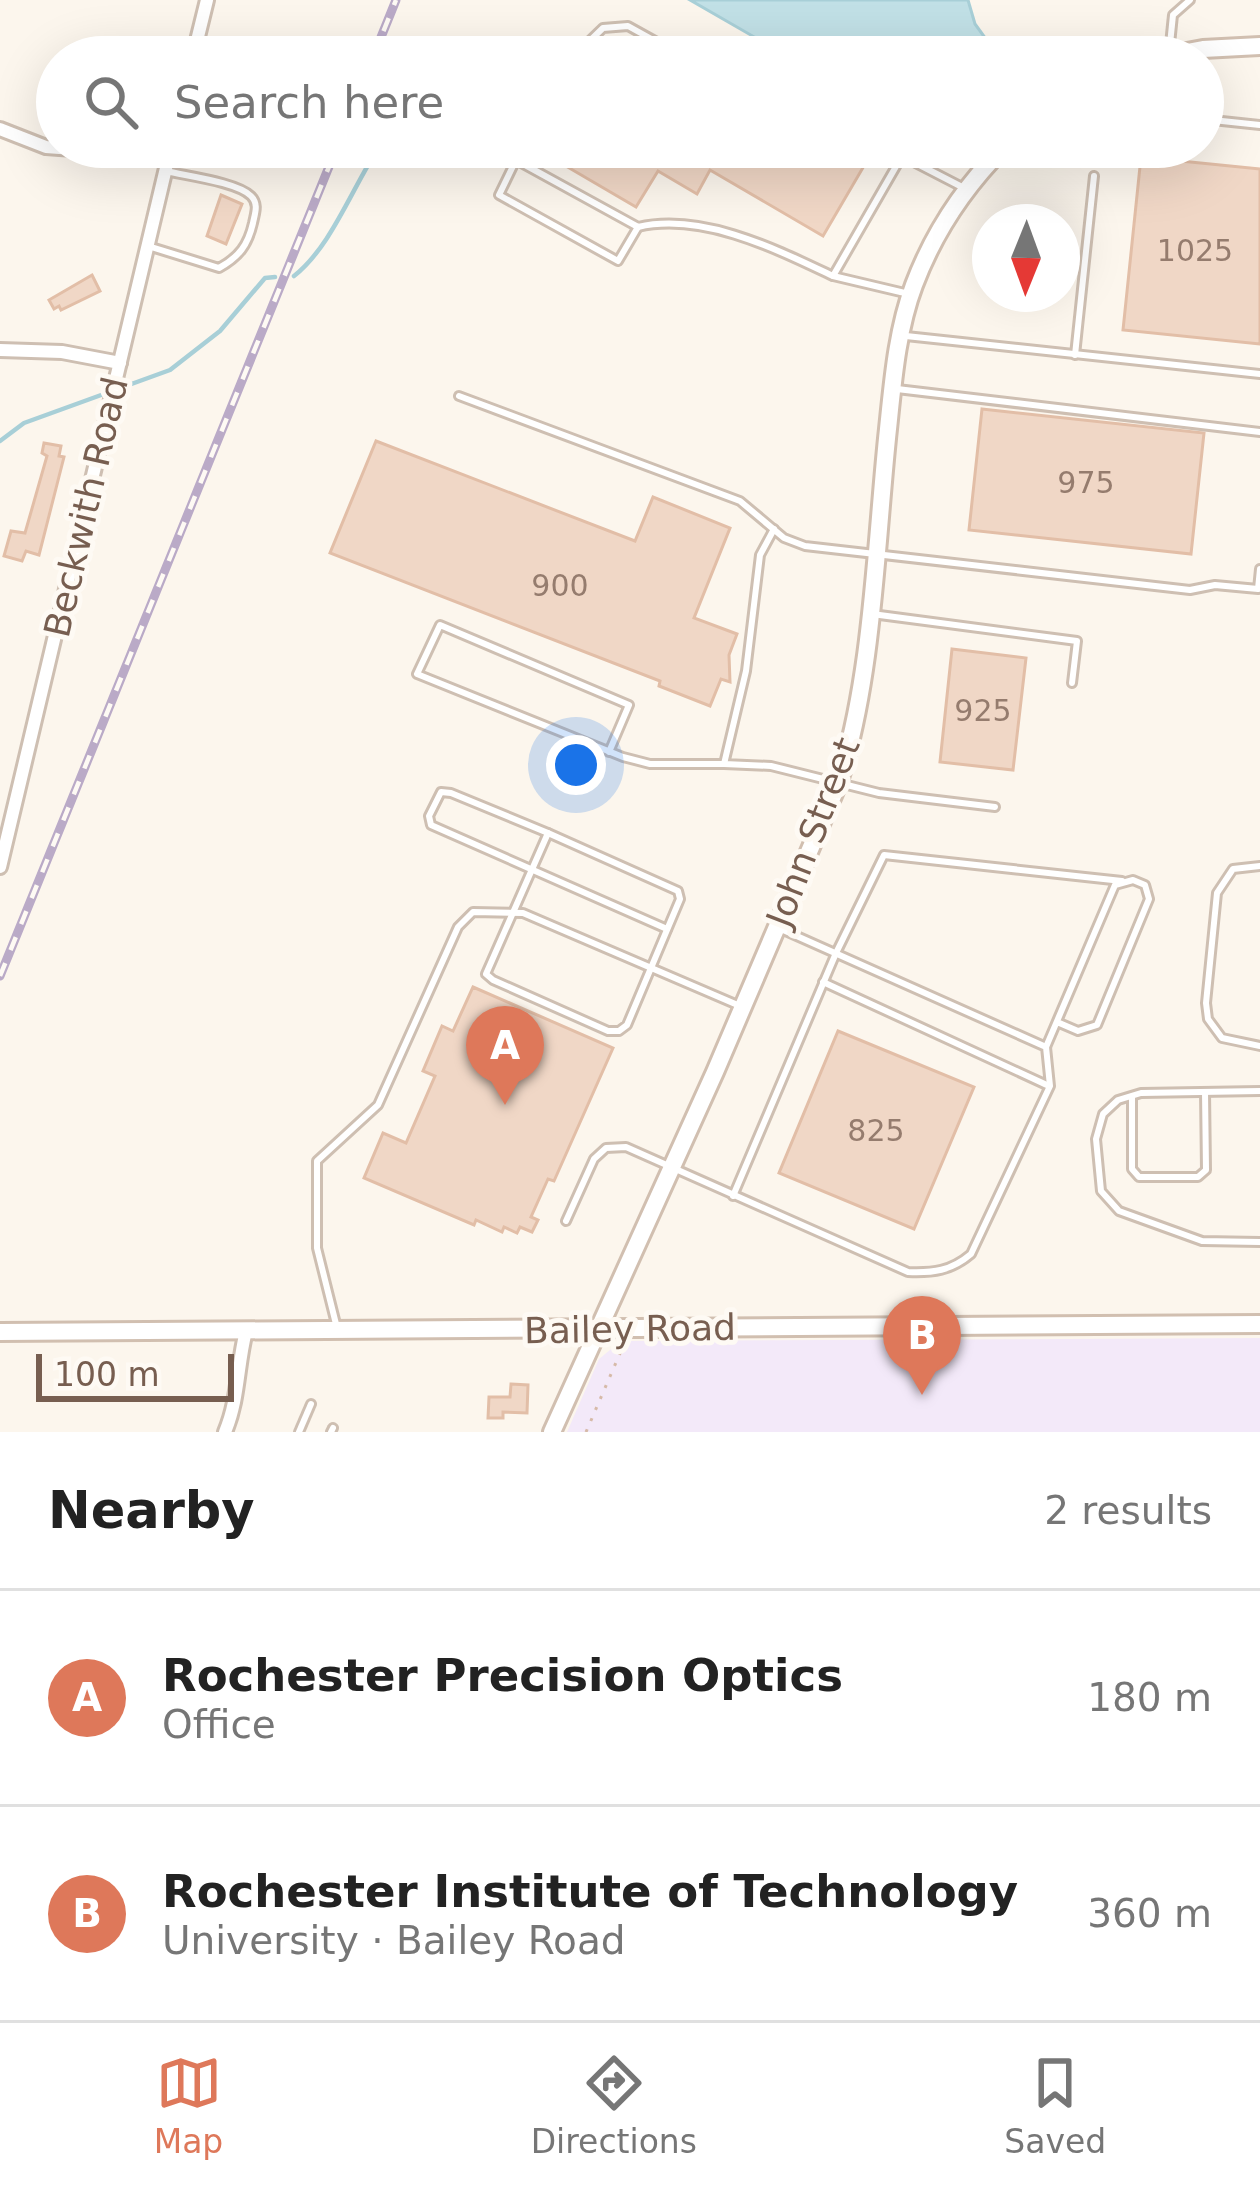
<!DOCTYPE html>
<html lang="en">
<head>
<meta charset="utf-8">
<style>
  :root { --surface:#fff; --page:#f6f6f6; --text:#222; --muted:#767676; --line:#e0e0e0; --accent:#de785a }
  body { margin:0; font-family:"DejaVu Sans",sans-serif; background:var(--page); color:var(--text) }
  .compass { position:absolute; left:972px; top:204px; width:108px; height:108px; border-radius:50%; background:var(--surface); box-shadow:0 12px 48px #0002; rotate:181deg }
  .scale { position:absolute; left:36px; bottom:30px; width:198px; box-sizing:border-box; padding-left:12px; border:6px solid #775e50; border-top:0; font-size:33px; line-height:42px; white-space:nowrap; color:#775e50; -webkit-text-stroke:9px #fefaf4; paint-order:stroke }
  .you { position:absolute; left:576px; top:765px; width:42px; height:42px; margin:-30px; border:9px solid #fff; border-radius:50%; background:#1a73e8; box-shadow:0 0 0 18px #1a73e833 }
  .badge { display:grid; place-items:center; width:78px; height:78px; border-radius:50%; background:var(--accent); color:#fff; font-size:39px; font-weight:700 }
  .pin { position:absolute; translate:-50% -99px; filter:drop-shadow(0 3px 6px #0008) }
  .pin::after { content:''; position:absolute; top:63px; width:42px; height:36px; background:inherit; clip-path:polygon(0 0,100% 0,50% 100%) }
  .list { margin:0; padding:0; list-style:none }
  h2 { display:flex; justify-content:space-between; align-items:center; height:156px; margin:0; padding:0 48px; font-size:51px }
  h2 small { font-size:39px; font-weight:400; color:var(--muted) }
  .list li { display:grid; grid-template-columns:78px 1fr auto; gap:36px; align-items:center; box-sizing:border-box; height:216px; padding:0 48px; border-top:3px solid var(--line) }
  .list b { display:block; font-size:45px; white-space:nowrap }
  .list p { margin:0; font-size:39px; white-space:nowrap; color:var(--muted) }
  .list em { font-size:39px; font-style:normal; color:var(--muted) }
  .icon { flex:none; width:66px; height:66px; fill:none; stroke:currentColor; stroke-width:2; stroke-linecap:round; stroke-linejoin:round }
  .map { position:relative; flex:none; width:1260px; height:1432px; overflow:hidden }
  .search { position:absolute; background:var(--surface); box-shadow:0 12px 48px #0002; left:36px; right:36px; top:36px; height:132px; display:flex; align-items:center; gap:30px; box-sizing:border-box; padding:0 42px; border-radius:66px; color:var(--muted); font-size:45px }
  .sheet { height:588px; background:var(--surface) }
  nav { display:flex; justify-content:space-around; align-items:center; box-sizing:border-box; height:168px; border-top:3px solid var(--line); background:var(--surface); font-size:33px; color:var(--muted) }
  nav a { display:grid; justify-items:center; gap:6px }
  nav .on { color:var(--accent) }
  .map>svg:first-child { display:block }
  .education { fill:#f3e9f9 }
  .water { fill:#c1e0e6; stroke:#a8cfd7; stroke-width:3 }
  .lines { fill:none; stroke-linecap:round; stroke-linejoin:round }
  .stream { stroke:#a8cfd7; stroke-width:4.5 }
  .building { fill:#f0d7c6; stroke:#e2bea7; stroke-width:3 }
  .lane-casing { stroke:#cebfb2; stroke-width:12 }
  .street-casing { stroke:#cebfb2; stroke-width:18 }
  .secondary-casing { stroke:#d1bfb0; stroke-width:22 }
  .path { stroke:#d6baa8; stroke-width:3; stroke-dasharray:3 9; stroke-linecap:butt }
  .lane { stroke:#fff; stroke-width:6 }
  .street { stroke:#fff; stroke-width:12 }
  .secondary { stroke:#fff; stroke-width:16 }
  .rail-casing { stroke:#baaac7; stroke-width:9 }
  .rail { stroke:#fefaf4; stroke-width:4.5; stroke-dasharray:14; stroke-linecap:butt }
  .labels { text-anchor:middle; dominant-baseline:central; stroke-width:10; stroke-linejoin:round; paint-order:stroke }
  .number-label { font-size:30px; fill:#957c6e }
  .street-label { font-size:36px; fill:#775e50; stroke:#fefaf4 }
</style>
</head>
<body>
<div class="map">
<svg width="1260" height="1432" viewBox="0 0 1260 1432">
  <rect width="100%" height="100%" fill="#fcf6ed"/>
  <polygon class="education" points="1260,1338 1260,1432 567,1432 599,1359 621,1341"/>
  <polygon class="water" points="690,0 968,0 975,24 999,57 789,57"/>
  <g class="lines">
    <g class="stream">
      <path d="M294 276C331 247 352 188 379 147"/>
      <polyline points="0,441 24,423 170,370 220,331 265,278 275,277"/>
    </g>
  </g>
  <g class="building">
    <polygon points="551,147 875,147 823,236 710,170 697,194 658,171 636,207 547,155"/>
    <polygon points="1141,157 1260,169 1260,344 1123,330"/>
    <polygon points="221,195 242,204 226,244 207,236"/>
    <polygon points="92,275 100,291 61,310 59,306 54,309 49,300"/>
    <polygon points="982,409 1204,433 1191,554 969,530"/>
    <polygon points="376,441 635,541 653,497 730,528 694,618 737,634 729,655 730,682 721,679 710,706 659,686 660,681 330,553"/>
    <polygon points="44,443 61,446 59,456 64,457 39,555 26,551 22,561 4,556 11,531 25,533 47,456 42,453"/>
    <polygon points="952,649 1026,658 1013,770 940,762"/>
    <polygon points="473,987 613,1048 554,1181 548,1179 531,1217 538,1220 532,1232 520,1227 517,1233 504,1227 502,1232 476,1220 474,1225 364,1178 383,1133 406,1143 435,1076 423,1071 442,1026 453,1031"/>
    <polygon points="838,1031 974,1087 914,1229 779,1173"/>
    <polygon points="511,1384 528,1385 527,1413 503,1412 503,1418 488,1418 489,1397 510,1397"/>
  </g>
  <g class="lines">
    <defs>
      <g id="lane">
        <polyline points="1169,54 1173,15 1190,0"/>
        <polyline points="573,57 603,28 628,26 684,57"/>
        <polyline points="1203,119 1260,125"/>
        <path d="M523 147 516 160 638 227C702 212 776 249 833 276"/>
        <polyline points="515,162 499,195 618,261 638,227"/>
        <path d="M148 246 219 268C239 257 248 245 253 223 255 213 259 204 251 196 237 182 186 176 166 171"/>
        <polyline points="909,294 833,276 902,156 964,188"/>
        <polyline points="906,336 1260,374"/>
        <polyline points="1075,355 1094,176"/>
        <polyline points="897,389 1260,432"/>
        <polyline points="459,396 740,501 784,538 805,546 1190,590 1215,585 1258,589 1260,569"/>
        <polyline points="774,529 760,555 746,671 724,764 771,766 879,793 995,807"/>
        <polyline points="872,614 1077,641 1072,683"/>
        <polyline points="609,752 629,705 440,625 417,674 623,757 650,764 724,764"/>
        <polygon points="548,833 678,891 680,899 627,1025 619,1031 608,1031 493,980 486,974"/>
        <polyline points="548,833 451,793 441,792 429,816 431,825 667,929"/>
        <polyline points="1260,866 1233,869 1217,893 1206,1003 1208,1019 1222,1038 1260,1046"/>
        <polyline points="823,982 1049,1086"/>
        <polyline points="1046,1047 1115,885 1133,880 1145,885 1149,899 1097,1025 1078,1031 1057,1022"/>
        <polyline points="1260,1091 1141,1093 1118,1100 1103,1114 1096,1139 1101,1191 1119,1211 1202,1241 1260,1242"/>
        <polyline points="1132,1097 1132,1169 1139,1177 1198,1177 1206,1170 1205,1092"/>
        <polyline points="733,1196 836,953 884,855 1122,881"/>
        <path d="M566 1221 594 1159 606 1148 626 1147 908 1272C933 1273 951 1271 971 1254L1050 1086 1046 1047 781 929"/>
        <polyline points="337,1328 317,1248 317,1161 378,1105 458,927 473,912 523,913 740,1006"/>
        <polyline points="299,1432 311,1404"/>
        <polyline points="331,1432 333,1428"/>
      </g>
      <g id="street">
        <polyline points="193,57 207,0"/>
        <polyline points="0,129 46,147 169,156"/>
        <polyline points="0,350 62,352 120,363"/>
        <polyline points="0,867 171,147"/>
        <path d="M225 1432C239 1399 237 1366 246 1331"/>
      </g>
      <g id="secondary">
        <polyline points="1160,57 1203,49 1260,46"/>
        <polyline points="0,1332 1260,1324"/>
        <path d="M552 1432 715 1072 838 784C873 680 876 540 888 429 893 381 897 330 914 285 934 232 965 186 1004 147"/>
      </g>
    </defs>
    <use href="#lane" class="lane-casing"/>
    <use href="#street" class="street-casing"/>
    <use href="#secondary" class="secondary-casing"/>
    <polyline class="path" points="586,1432 621,1351"/>
    <use href="#lane" class="lane"/>
    <use href="#street" class="street"/>
    <use href="#secondary" class="secondary"/>
    <defs>
      <g id="rail">
        <polyline points="373,57 396,0"/>
        <polyline points="0,976 337,147"/>
      </g>
    </defs>
    <use href="#rail" class="rail-casing"/>
    <use href="#rail" class="rail"/>
  </g>
  <g class="labels">
    <g class="number-label">
      <text x="1195" y="250">1025</text>
      <text x="1086" y="482">975</text>
      <text x="560" y="585">900</text>
      <text x="983" y="710">925</text>
      <text x="876" y="1130">825</text>
    </g>
    <g class="street-label">
      <text transform="translate(86 507) rotate(-77)">Beckwith Road</text>
      <text transform="translate(813 832) rotate(-69)">John Street</text>
      <text transform="translate(630 1329) rotate(-1)">Bailey Road</text>
    </g>
  </g>
</svg>
<svg class="compass" viewBox="-18 -18 36 36"><path d="M0-13l5 13h-10z" fill="#e53935"/><path d="M0 13l5-13h-10z" fill="#767676"/></svg>
<div class="scale">100 m</div>
<div class="you"></div>
<div class="pin badge" style="left:505px;top:1105px">A</div>
<div class="pin badge" style="left:922px;top:1395px">B</div>
<div class="search"><svg class="icon" aria-label="search" viewBox="0 0 24 24"><circle cx="10" cy="10" r="6"/><path d="M15 15l6 6"/></svg>Search here</div>
</div>
<section class="sheet">
<h2>Nearby<small>2 results</small></h2>
<ul class="list">
<li><span class="badge">A</span><div><b>Rochester Precision Optics</b><p>Office</p></div><em>180 m</em></li>
<li><span class="badge">B</span><div><b>Rochester Institute of Technology</b><p>University · Bailey Road</p></div><em>360 m</em></li>
</ul>
</section>
<nav>
<a class="on"><svg class="icon" aria-label="map" viewBox="0 0 24 24"><path d="M3 6l6-2 6 2 6-2v14l-6 2-6-2-6 2zM9 4v14M15 6v14"/></svg>Map</a>
<a><svg class="icon" aria-label="directions" viewBox="0 0 24 24"><path d="M12 3l9 9-9 9-9-9zM9 14v-3h6M13 9l2 2-2 2"/></svg>Directions</a>
<a><svg class="icon" aria-label="saved" viewBox="0 0 24 24"><path d="M7 4h10v16l-5-4-5 4z"/></svg>Saved</a>
</nav>
</body>
</html>
